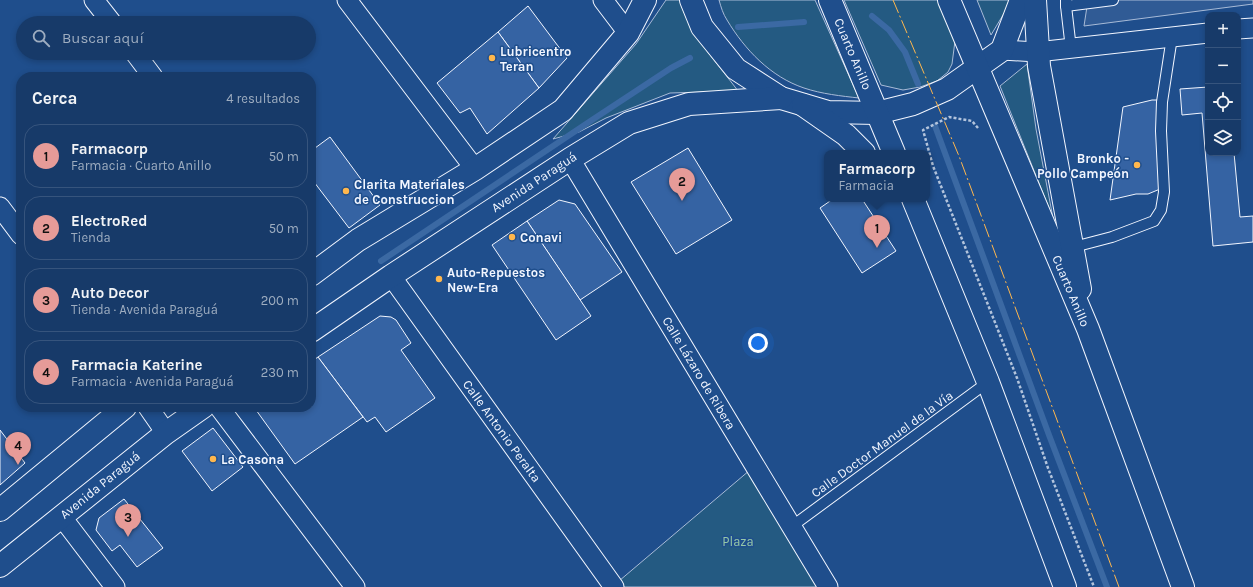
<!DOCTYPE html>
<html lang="es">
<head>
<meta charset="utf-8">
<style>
  :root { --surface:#173a69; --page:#244571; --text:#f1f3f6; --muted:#9eadc0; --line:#36547d; --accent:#e69b98 }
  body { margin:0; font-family:Karla,sans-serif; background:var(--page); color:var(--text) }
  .controls { position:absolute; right:12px; top:12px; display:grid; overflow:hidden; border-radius:8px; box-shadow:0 2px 6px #0003 }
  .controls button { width:36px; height:36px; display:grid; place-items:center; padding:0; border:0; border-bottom:1px solid var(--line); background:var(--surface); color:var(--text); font:20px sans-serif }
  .you { position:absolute; left:758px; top:343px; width:14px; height:14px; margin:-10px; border:3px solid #fff; border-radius:50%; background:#1a73e8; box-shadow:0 0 0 6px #1a73e833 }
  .badge { display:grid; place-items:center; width:26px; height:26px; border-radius:50%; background:var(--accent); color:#111; font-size:13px; font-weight:700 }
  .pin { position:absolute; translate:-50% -33px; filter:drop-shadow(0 1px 2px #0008) }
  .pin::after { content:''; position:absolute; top:21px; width:14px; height:12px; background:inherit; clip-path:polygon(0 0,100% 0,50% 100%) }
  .popup { position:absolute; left:824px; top:150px; width:106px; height:52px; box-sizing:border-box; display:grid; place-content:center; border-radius:8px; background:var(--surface); filter:drop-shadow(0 1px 3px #0005); font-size:13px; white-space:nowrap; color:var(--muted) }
  .popup b { font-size:15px; color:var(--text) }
  .popup::after { content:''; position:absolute; left:50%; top:100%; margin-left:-8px; border:8px solid transparent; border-top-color:var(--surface) }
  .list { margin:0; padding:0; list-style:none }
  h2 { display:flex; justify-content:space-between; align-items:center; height:52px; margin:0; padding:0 16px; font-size:17px }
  h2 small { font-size:13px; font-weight:400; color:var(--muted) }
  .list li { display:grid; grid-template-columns:26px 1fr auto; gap:12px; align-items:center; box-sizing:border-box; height:64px; margin:0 8px 8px; padding:0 8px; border:1px solid var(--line); border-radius:16px }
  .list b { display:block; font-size:15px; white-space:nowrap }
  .list p { margin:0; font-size:13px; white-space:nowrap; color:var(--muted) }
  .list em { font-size:13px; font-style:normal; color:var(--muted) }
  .icon { flex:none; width:22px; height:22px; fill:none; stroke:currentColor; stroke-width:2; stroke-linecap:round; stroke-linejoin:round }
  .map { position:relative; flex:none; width:1253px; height:587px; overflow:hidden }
  .search { position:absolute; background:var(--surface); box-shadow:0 2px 6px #0003; left:16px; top:16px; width:300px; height:44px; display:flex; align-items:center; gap:10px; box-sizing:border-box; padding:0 14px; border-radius:22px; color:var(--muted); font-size:15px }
  .panel { position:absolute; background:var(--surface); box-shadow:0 2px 6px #0003; left:16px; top:72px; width:300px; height:340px; border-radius:16px }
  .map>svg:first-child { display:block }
  .green { fill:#245a82; stroke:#a8bbd7 }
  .parking { fill:#305b95; stroke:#a8bbd7 }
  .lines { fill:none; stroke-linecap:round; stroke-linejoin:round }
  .stream { stroke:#3b69a3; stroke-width:6 }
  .building { fill:#3563a3; stroke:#f2f6ff }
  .service-casing { stroke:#f2f6ff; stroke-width:12 }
  .minor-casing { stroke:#f2f6ff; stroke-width:21 }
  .secondary-casing { stroke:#f2f6ff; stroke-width:24 }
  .trunk-casing { stroke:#f2f6ff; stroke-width:24 }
  .path { stroke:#b3c4dc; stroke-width:2.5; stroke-dasharray:3 2; stroke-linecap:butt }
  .service { stroke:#1f4e8c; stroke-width:10 }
  .minor { stroke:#1f4e8c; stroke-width:19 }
  .secondary { stroke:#1f4e8c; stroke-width:22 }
  .trunk { stroke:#1f4e8c; stroke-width:22 }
  .power { stroke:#ffb74d; stroke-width:1; stroke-dasharray:14 3 2 3; stroke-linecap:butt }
  .poi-dot { fill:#ffb74d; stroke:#1f4e8c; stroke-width:1.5 }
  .labels { text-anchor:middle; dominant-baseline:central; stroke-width:3; stroke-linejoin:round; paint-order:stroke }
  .poi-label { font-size:13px; font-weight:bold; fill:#f2f6ff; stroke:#1f4e8c; text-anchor:start }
  .street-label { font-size:13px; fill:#f2f6ff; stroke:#1f4e8c }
  .park-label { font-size:13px; fill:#97c8a6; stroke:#1f4e8c }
</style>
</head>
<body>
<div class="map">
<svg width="1253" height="587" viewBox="0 0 1253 587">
  <rect width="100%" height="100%" fill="#1f4e8c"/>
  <g class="green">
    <path d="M666 0H680C687 31 719 65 738 91L670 93 606 118 579 132 553 139 636 44Z"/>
    <path d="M719 0H815L859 98C841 96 822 94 804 88 771 77 745 50 727 20 723 14 721 7 719 0Z"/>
    <polygon points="844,0 943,0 955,41 952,64 948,72 937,81 920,87 903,90 881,85"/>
    <polygon points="977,0 1012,0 991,35"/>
    <polygon points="1027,64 1036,129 1053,218 1000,86"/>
    <polygon points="750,470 819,585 816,587 624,587 619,581"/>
  </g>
  <polygon class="parking" points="1088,0 1253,0 1253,4 1084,26"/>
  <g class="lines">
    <g class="stream">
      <polyline points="872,16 889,30 905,52 918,84"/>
      <polyline points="738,27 804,22"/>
      <polyline points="935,126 1049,435 1107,587"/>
      <polyline points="381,261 592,120 671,68 690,58"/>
    </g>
  </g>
  <g class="building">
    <polygon points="528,6 567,58 539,88 498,32"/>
    <polygon points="498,32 539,88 487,134 470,108 460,113 437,83"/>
    <polygon points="1208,87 1208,153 1234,153 1240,217 1253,216 1253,242 1213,246 1202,113 1182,115 1180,89"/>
    <polygon points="1152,100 1159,100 1160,189 1148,194 1136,194 1110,200 1123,107"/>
    <polygon points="330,137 380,205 349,228 311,178 311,151"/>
    <polygon points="688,148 732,220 676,254 631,182"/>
    <polygon points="833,199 862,199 896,251 862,273 820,208"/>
    <polygon points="559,200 575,204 622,272 580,300 527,221"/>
    <polygon points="527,221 591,316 556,340 492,245"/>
    <polygon points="380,316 391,317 396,320 411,343 401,350 435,398 386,432 375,417 367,422 318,357"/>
    <polygon points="318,357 363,417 295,464 256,410 257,407 311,407 311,362"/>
    <polygon points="213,428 243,467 212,491 182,451"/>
    <polygon points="0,430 25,463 0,485"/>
    <polygon points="124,499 163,548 137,567 120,545 112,551 96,530 99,518"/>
  </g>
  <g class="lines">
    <defs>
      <g id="service">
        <polyline points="1066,0 1066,6 1113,0"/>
        <polyline points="1066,6 1071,49"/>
        <polyline points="1070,248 1112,237 1154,221 1161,210 1164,192 1161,131 1162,102 1172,37"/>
        <polyline points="791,527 988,382"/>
      </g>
      <g id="minor">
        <polyline points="94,0 112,23"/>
        <polyline points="347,0 475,169"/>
        <polyline points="603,0 628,33"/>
        <polyline points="1238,29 1253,28"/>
        <polyline points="1002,50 1037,52 1208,33"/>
        <polyline points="135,53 153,77"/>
        <polyline points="570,159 828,587"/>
        <polyline points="0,207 21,235"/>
        <polyline points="391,276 614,587"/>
        <polyline points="148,407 166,433"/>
        <polyline points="219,407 355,587"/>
        <polyline points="61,516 115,587"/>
      </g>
      <g id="secondary">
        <polyline points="691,0 702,27 736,69 781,98 828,112 877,113 913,104 947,89 1002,50 1021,0"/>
        <polyline points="311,275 358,240 475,169 563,110 628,33 645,0"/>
        <polyline points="311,331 391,276 570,159 629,123 689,104 781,98"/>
        <polyline points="0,510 125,407"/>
        <polyline points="0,566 166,433 203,407"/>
      </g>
      <g id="trunk">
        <polyline points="830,0 894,153"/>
        <polyline points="949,0 1088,329 1183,587"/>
        <polyline points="1035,0 1039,66 1080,289"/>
        <polyline points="803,105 846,135 864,153"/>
        <polyline points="913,199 988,382 1065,587"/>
      </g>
    </defs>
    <use href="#service" class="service-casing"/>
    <use href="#minor" class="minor-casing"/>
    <use href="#secondary" class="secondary-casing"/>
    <use href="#trunk" class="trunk-casing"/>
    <polyline class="path" points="978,128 972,121 949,117 923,130 933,166 1017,378 1048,468 1094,587"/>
    <use href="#service" class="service"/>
    <use href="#minor" class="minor"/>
    <use href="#secondary" class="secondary"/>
    <use href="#trunk" class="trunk"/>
    <polyline class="power" points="893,0 959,156 1119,587"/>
  </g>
  <g class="poi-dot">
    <circle cx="492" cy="58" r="4"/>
    <circle cx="1137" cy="165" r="4"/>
    <circle cx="346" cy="191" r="4"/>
    <circle cx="512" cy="237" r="4"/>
    <circle cx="439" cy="279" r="4"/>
    <circle cx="213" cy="459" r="4"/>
  </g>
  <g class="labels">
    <g class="poi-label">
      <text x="500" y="51">Lubricentro<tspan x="500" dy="15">Teran</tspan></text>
      <text x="1129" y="158" text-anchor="end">Bronko -<tspan x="1129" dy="15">Pollo Campeón</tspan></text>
      <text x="354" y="184">Clarita Materiales<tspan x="354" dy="15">de Construccion</tspan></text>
      <text x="520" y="237">Conavi</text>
      <text x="447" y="272">Auto-Repuestos<tspan x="447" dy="15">New-Era</tspan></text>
      <text x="221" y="459">La Casona</text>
    </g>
    <g class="street-label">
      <text transform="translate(853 54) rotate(67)">Cuarto Anillo</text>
      <text transform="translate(534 182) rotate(-33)">Avenida Paraguá</text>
      <text transform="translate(1071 291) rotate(67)">Cuarto Anillo</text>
      <text transform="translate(699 373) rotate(59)">Calle Lázaro de Ribera</text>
      <text transform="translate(502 431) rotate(54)">Calle Antonio Peralta</text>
      <text transform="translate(882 444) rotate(-36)">Calle Doctor Manuel de la Vía</text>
      <text transform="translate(100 485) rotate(-39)">Avenida Paraguá</text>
    </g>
    <g class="park-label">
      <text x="738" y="541">Plaza</text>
    </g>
  </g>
</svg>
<div class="controls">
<button>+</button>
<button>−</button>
<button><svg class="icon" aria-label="locate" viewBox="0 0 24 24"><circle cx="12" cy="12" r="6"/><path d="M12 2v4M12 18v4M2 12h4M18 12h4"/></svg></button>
<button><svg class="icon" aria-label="layers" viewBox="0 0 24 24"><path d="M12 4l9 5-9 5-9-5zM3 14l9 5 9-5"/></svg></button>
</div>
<div class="you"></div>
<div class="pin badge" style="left:877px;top:248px">1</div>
<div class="popup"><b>Farmacorp</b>Farmacia</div>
<div class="pin badge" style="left:682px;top:201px">2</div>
<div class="pin badge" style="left:128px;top:537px">3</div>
<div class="pin badge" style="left:18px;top:465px">4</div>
<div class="search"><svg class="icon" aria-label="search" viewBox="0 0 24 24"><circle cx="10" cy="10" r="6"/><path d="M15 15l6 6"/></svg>Buscar aquí</div>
<section class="panel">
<h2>Cerca<small>4 resultados</small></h2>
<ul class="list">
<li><span class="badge">1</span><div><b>Farmacorp</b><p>Farmacia · Cuarto Anillo</p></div><em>50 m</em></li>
<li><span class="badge">2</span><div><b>ElectroRed</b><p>Tienda</p></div><em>50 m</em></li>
<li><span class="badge">3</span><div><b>Auto Decor</b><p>Tienda · Avenida Paraguá</p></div><em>200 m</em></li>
<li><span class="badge">4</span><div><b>Farmacia Katerine</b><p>Farmacia · Avenida Paraguá</p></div><em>230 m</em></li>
</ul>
</section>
</div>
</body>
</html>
